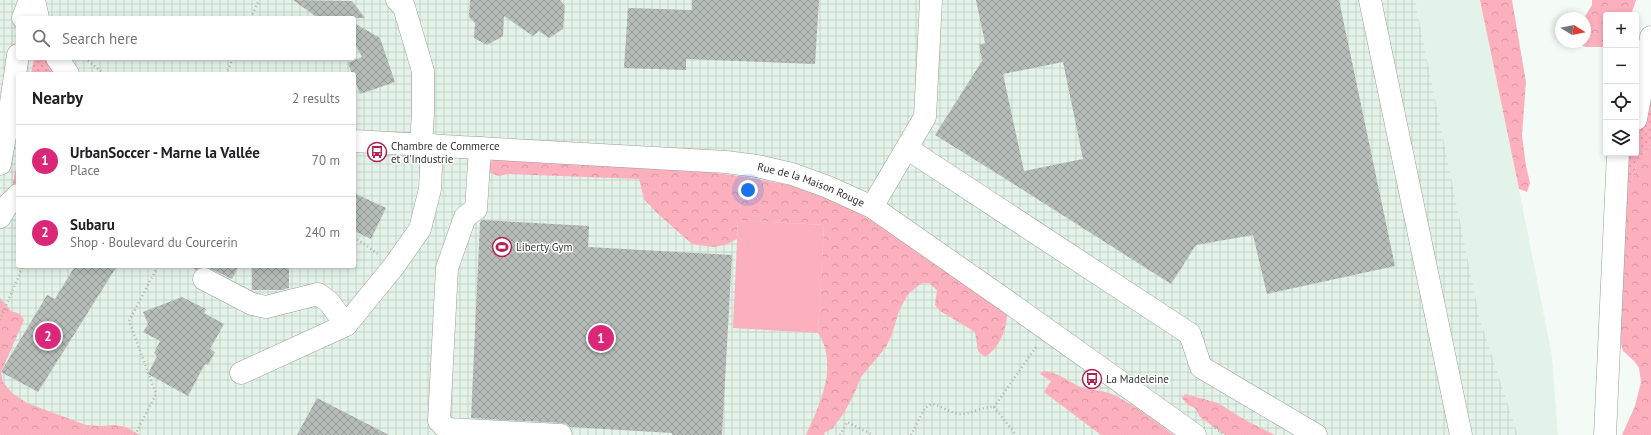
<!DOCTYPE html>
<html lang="en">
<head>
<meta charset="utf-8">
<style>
  :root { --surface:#fff; --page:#f6f6f6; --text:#202124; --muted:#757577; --line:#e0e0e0; --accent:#db2777 }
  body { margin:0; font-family:"PT Sans",sans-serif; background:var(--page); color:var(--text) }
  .controls { position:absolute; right:12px; top:12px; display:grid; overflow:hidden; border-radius:4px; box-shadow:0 2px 6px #0003 }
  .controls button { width:36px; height:36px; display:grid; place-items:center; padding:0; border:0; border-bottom:1px solid var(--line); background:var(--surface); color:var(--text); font:20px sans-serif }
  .compass { position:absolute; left:1555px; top:12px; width:36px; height:36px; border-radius:50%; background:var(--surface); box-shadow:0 2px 6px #0003; rotate:100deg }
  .you { position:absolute; left:748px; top:190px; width:14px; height:14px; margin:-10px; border:3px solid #fff; border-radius:50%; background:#1a73e8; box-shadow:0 0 0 6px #1a73e833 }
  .badge { display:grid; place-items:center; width:26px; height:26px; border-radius:50%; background:var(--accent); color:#fff; font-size:13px; font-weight:700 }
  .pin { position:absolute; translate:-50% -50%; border:2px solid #fff; box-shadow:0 1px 4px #0006 }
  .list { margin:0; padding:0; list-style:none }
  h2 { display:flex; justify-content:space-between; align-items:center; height:52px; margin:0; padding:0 16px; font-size:17px }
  h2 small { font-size:13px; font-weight:400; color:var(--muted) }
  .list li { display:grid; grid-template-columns:26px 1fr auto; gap:12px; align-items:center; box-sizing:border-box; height:72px; padding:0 16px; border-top:1px solid var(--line) }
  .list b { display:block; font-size:15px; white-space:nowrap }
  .list p { margin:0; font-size:13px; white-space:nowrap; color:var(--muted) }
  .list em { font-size:13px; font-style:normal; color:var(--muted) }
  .icon { flex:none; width:22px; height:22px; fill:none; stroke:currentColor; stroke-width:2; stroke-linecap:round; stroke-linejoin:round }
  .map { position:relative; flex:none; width:1651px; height:435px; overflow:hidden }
  .search { position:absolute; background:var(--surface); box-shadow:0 2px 6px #0003; left:16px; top:16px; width:340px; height:44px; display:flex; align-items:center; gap:10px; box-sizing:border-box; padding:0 14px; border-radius:4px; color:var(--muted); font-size:15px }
  .panel { position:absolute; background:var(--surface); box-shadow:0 2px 6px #0003; left:16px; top:72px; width:340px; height:196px; border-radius:4px }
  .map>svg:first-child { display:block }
  .built { fill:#e4f3e9 }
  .industrial { fill:url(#industrial-grid); fill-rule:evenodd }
  .grass { fill:url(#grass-dots) }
  .forest { fill:url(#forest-crowns) }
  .pitch { fill:#fcafbd }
  .building { fill:url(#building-cross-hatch); fill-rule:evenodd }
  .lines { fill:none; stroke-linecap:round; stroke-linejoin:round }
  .minor-casing { stroke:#99a09b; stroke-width:23 }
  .major-casing { stroke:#99a09b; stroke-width:23 }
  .path { stroke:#acb1ad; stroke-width:2.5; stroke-dasharray:1 3; stroke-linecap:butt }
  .minor { stroke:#fff; stroke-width:22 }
  .major { stroke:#fff; stroke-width:22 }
  .labels { text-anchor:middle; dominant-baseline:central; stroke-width:3; stroke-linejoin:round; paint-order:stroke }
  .poi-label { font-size:11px; fill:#313432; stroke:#fff; text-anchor:start }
  .street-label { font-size:11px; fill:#313432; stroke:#fff }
</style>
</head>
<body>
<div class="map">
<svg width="1651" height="435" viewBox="0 0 1651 435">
  <defs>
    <pattern id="industrial-grid" width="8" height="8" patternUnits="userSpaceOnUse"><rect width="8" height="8" fill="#e4f3e9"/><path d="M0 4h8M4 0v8" fill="none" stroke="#c4d1c8"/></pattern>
    <pattern id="grass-dots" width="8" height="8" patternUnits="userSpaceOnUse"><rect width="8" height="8" fill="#fcafbd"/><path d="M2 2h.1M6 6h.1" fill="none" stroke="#d897a3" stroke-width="1.8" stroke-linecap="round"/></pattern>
    <pattern id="forest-crowns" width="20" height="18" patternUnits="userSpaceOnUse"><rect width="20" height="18" fill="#fcafbd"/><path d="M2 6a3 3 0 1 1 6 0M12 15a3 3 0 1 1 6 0" fill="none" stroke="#d897a3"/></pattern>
    <pattern id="building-cross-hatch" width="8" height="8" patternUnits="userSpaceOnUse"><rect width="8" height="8" fill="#b6bdb9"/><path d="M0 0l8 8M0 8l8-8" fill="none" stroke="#959a97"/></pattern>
  </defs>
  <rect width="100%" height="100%" fill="#f4fbf6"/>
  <polygon class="built" points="1415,0 1480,0 1519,189 1552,356 1558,435 1518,435 1480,319"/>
  <path class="industrial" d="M0 0H1415L1480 319 1518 435H0ZM18 18H354V58H18ZM18 74H354V266H18Z"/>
  <g class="grass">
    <polygon points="34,58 45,58 56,74 31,74"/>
    <polygon points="1651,80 1651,145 1639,158 1626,196 1627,153 1636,153 1636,134 1640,127"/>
    <polygon points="18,158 18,183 13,188 12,188"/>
  </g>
  <g class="forest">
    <polygon points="1480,0 1512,0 1526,82 1522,135 1526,166 1530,183 1527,192 1519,189"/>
    <polygon points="1592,0 1636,0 1631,15 1606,15 1606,47 1586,47 1576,43 1585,42 1585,18 1584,18 1592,5"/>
    <polygon points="1651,145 1651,435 1622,435 1635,406 1641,382 1639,368 1634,361 1623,351 1621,344 1619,315 1626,196 1639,158"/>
    <path d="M494 159 695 170 746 177 794 186 819 194 860 214 887 230 1007 314C1007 330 999 348 985 357L978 351 975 332 940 311 935 305 937 290 929 283H922L908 294 899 311 892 334 886 347 861 377 855 392 844 413 832 429 825 432 824 435H806C820 404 839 365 818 333L824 225 738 220 737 239 725 245 713 247 692 244 657 213 644 199 639 179 508 174 499 176 490 173 489 165Z"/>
    <polygon points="0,298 11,311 20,314 24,320 1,372 3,382 12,393 27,403 86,425 101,426 115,425 126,427 140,435 0,435"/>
    <path d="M1044 371C1061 373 1068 382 1083 388 1094 391 1105 390 1116 396 1136 406 1156 422 1174 435H1101L1044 392 1051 381 1040 374Z"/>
    <polygon points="1185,394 1218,403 1245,420 1275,435 1225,435 1200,417 1195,408 1188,405 1182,398"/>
  </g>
  <polygon class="pitch" points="738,220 824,225 818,333 733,328"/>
  <g class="building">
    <polygon points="293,0 352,1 365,18 318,18"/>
    <polygon points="470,0 560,0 565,6 563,29 549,38 539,31 533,36 504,16 503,36 487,45 474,38 475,23 469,17"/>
    <polygon points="692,0 819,0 815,64 686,59 686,70 624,68 628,8 692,10"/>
    <path d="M976 0H1339L1395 266 1267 294 1253 235 1196 245 1171 284 1001 176 935 135 982 61 979 45 985 43ZM1063 62 1083 159 1024 171 1003 74Z"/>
    <polygon points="354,23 380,38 395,82 360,94 354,78 354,74 352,74 348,63 362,57 354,42"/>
    <polygon points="354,193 386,208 371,239 354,231"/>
    <polygon points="482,220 589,226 588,247 732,255 722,435 672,435 672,433 570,427 567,424 562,423 471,418 480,222"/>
    <polygon points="75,266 117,266 38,392 1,372 47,295 55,299"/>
    <polygon points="189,266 239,266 232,279 209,268 203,267 196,270"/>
    <polygon points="252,266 289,266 289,288 282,290 252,290"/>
    <polygon points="182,297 206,309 204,313 224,324 210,349 215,352 208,365 205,364 188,396 148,374 157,356 154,353 160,341 143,332 148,324 143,312"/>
    <polygon points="317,398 389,435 297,435"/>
  </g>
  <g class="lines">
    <defs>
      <g id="minor">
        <polyline points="34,0 38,18"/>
        <polyline points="397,0 404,7 423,71 423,113 421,145"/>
        <polyline points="1370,0 1461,435"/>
        <polyline points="57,58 68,74"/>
        <polyline points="1636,119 1651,37"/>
        <path id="s1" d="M354 141 726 162 757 166 792 174 828 187 872 207 1004 299 1195 435"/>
        <polyline points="480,148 476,209 465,217 447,268 439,421 447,429 561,435"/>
        <polyline points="908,149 1190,334 1201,367 1316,435"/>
        <polyline points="872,207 925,117 931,0"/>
        <polyline points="0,217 6,207 18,195"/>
        <polyline points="204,279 252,304 266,307 318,294 329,302 346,325"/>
        <polyline points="241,373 346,325 394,266 420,229 430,189 432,145"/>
        <polyline points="1605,435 1618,153"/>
      </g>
      <g id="major">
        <polyline points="23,18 30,0"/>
        <polyline points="0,164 10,109 18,55"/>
      </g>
    </defs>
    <use href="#minor" class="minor-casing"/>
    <use href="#major" class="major-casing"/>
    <g class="path">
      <polyline points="251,18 259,0"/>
      <polyline points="85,58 104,74"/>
      <polyline points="226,74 233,58"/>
      <polyline points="354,237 378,254"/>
      <polyline points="0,320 23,266"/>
      <polyline points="994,407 1036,347"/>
      <polyline points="994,407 1016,435"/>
      <polyline points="1215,428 1225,435"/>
      <polyline points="135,435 156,394 129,321 158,266"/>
      <polyline points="840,435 847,422 873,435"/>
      <path d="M911 435 925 408 931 404C942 405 950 414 961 414 973 414 982 406 994 407"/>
    </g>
    <use href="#minor" class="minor"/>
    <use href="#major" class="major"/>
  </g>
  <defs>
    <symbol id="bus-ring" viewBox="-11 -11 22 22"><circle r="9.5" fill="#fff" stroke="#b12152" stroke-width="1.5"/><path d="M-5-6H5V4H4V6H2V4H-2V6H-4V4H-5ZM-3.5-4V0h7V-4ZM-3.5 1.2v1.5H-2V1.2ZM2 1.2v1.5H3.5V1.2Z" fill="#b12152"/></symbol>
    <symbol id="stadium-ring" viewBox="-11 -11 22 22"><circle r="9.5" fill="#fff" stroke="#b12152" stroke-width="1.5"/><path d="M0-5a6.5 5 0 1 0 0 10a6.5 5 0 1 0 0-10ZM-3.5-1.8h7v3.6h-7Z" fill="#b12152"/></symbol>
  </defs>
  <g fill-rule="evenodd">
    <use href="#bus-ring" x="366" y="141" width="22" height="22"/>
    <use href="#stadium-ring" x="491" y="236" width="22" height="22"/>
    <use href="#bus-ring" x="1081" y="368" width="22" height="22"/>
  </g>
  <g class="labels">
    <g class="poi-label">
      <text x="391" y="146">Chambre de Commerce<tspan x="391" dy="13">et d'Industrie</tspan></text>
      <text x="516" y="247">Liberty Gym</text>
      <text x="1106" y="379">La Madeleine</text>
    </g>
    <g class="street-label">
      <text stroke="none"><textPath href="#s1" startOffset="461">Rue de la Maison Rouge</textPath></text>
    </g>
  </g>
</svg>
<div class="controls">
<button>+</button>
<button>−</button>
<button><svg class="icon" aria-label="locate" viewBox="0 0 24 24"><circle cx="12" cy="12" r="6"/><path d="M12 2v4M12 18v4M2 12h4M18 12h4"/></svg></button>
<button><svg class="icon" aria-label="layers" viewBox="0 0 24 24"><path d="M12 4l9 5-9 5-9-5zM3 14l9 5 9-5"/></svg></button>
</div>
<svg class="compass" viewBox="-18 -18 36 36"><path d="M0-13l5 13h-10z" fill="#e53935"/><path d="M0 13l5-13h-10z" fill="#757577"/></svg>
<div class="you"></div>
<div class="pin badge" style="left:601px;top:338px">1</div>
<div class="pin badge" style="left:48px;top:336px">2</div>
<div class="search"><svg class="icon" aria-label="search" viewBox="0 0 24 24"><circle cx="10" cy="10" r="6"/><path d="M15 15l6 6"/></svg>Search here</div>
<section class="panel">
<h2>Nearby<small>2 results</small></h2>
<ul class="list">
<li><span class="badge">1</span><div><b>UrbanSoccer - Marne la Vallée</b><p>Place</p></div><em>70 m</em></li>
<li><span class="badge">2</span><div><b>Subaru</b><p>Shop · Boulevard du Courcerin</p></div><em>240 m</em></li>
</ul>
</section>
</div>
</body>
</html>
